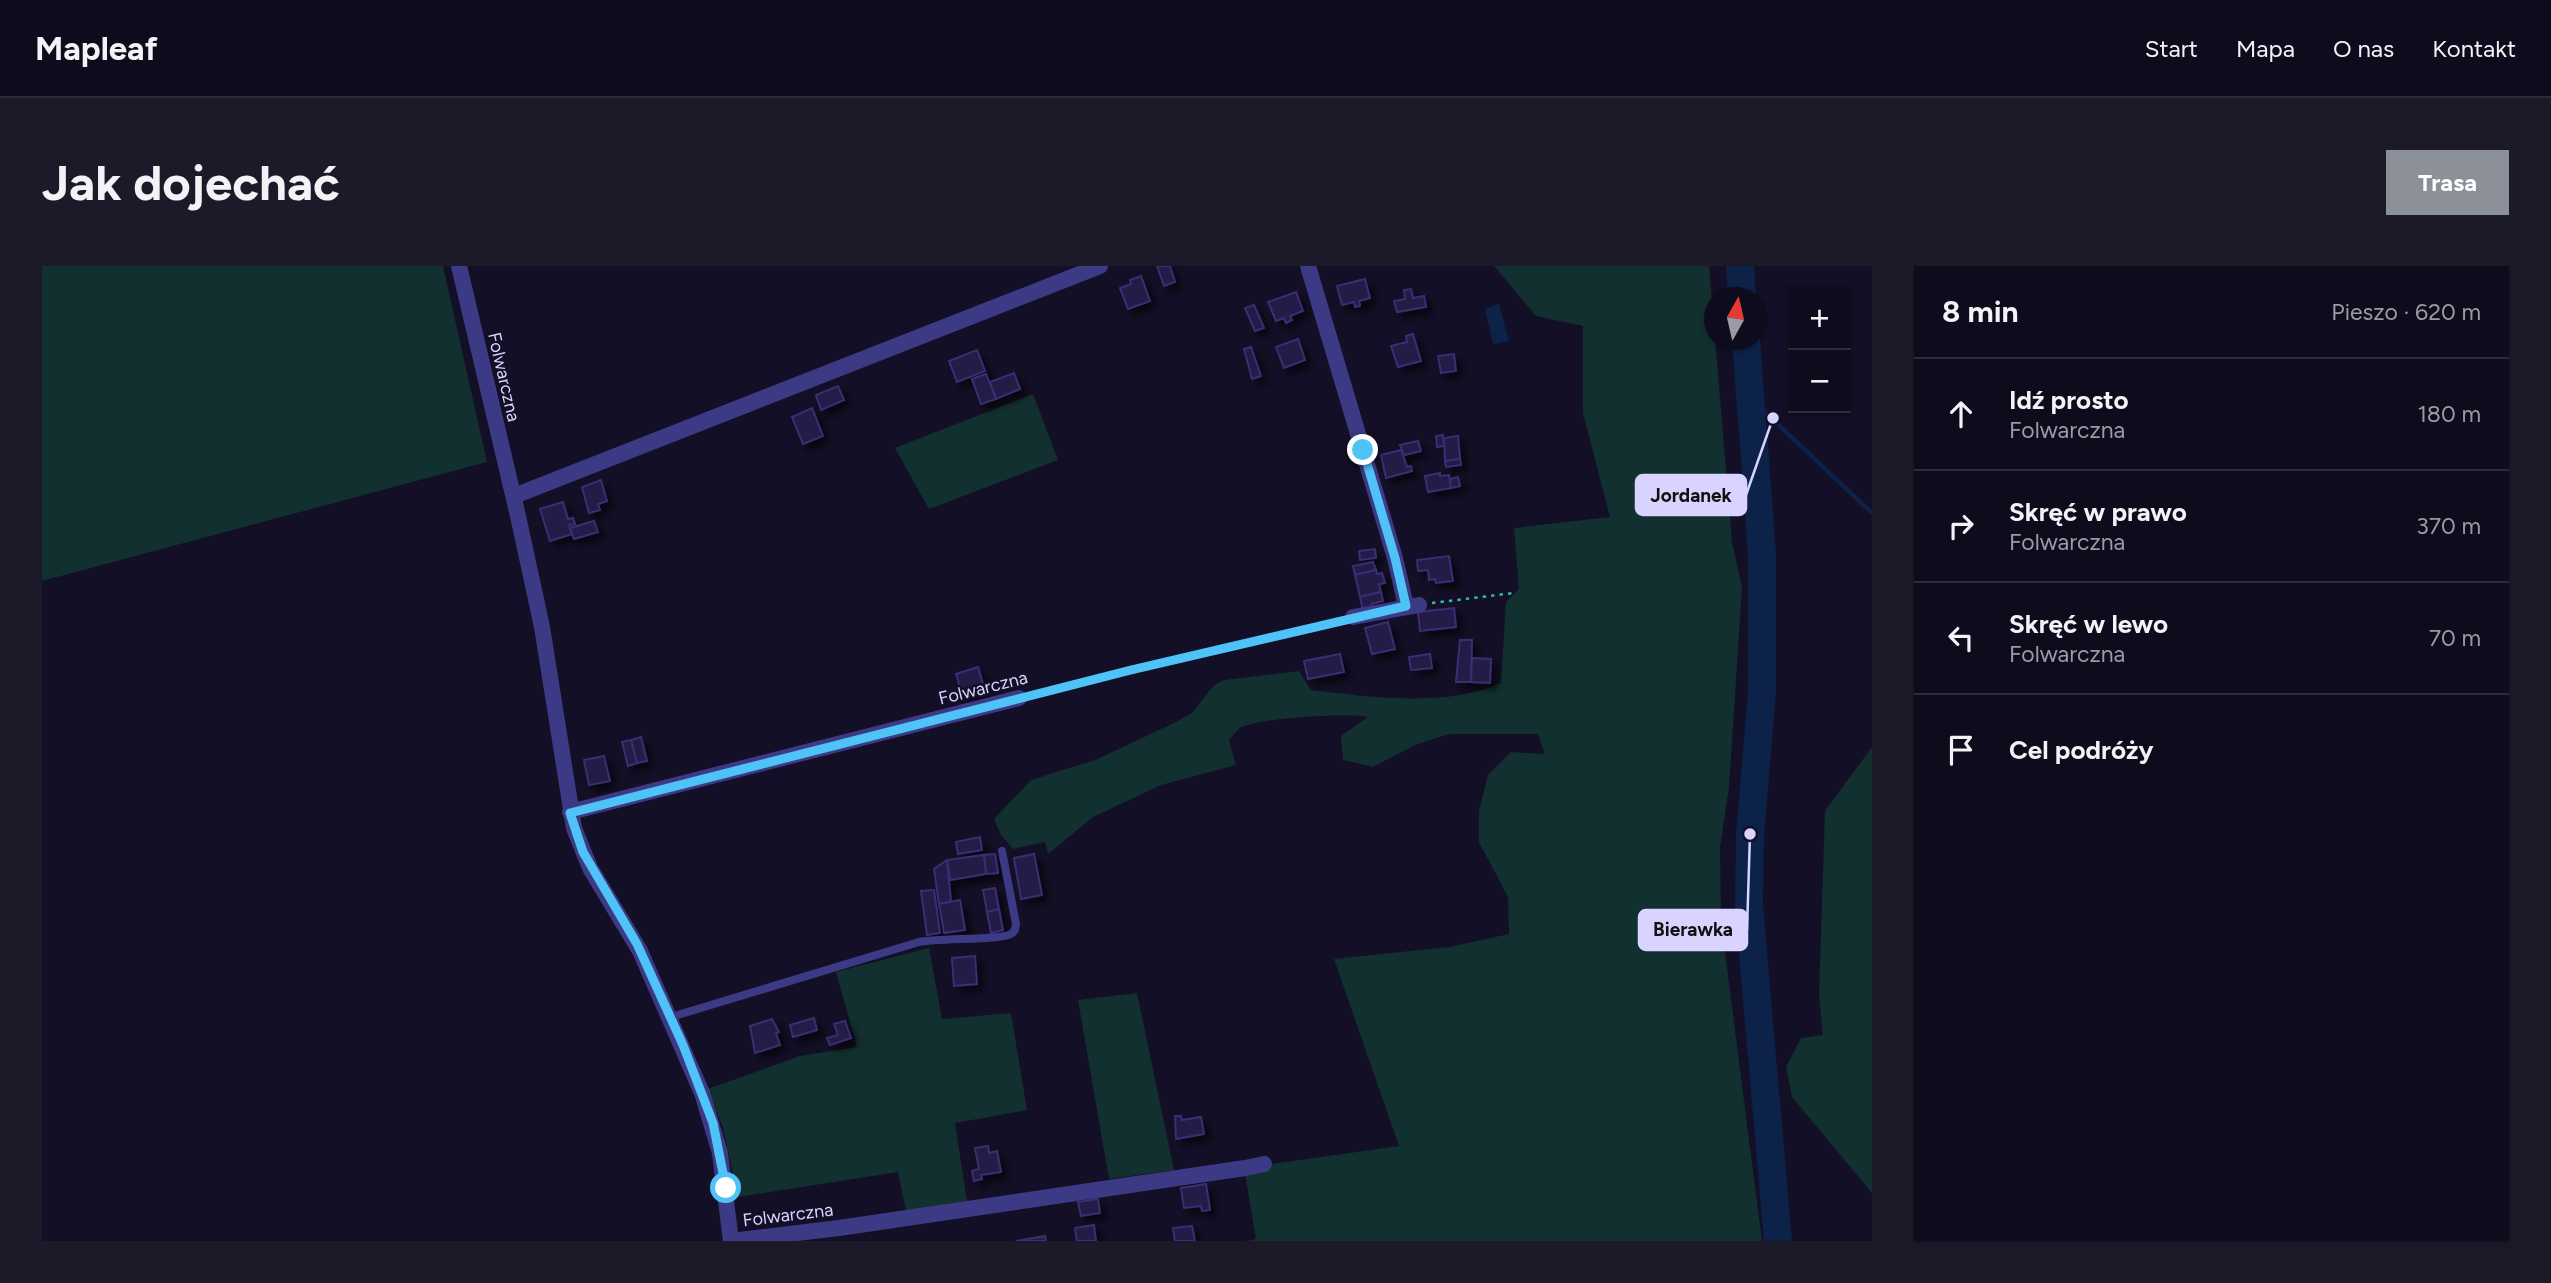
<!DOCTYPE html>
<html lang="pl">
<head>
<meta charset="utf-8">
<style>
  :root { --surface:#0e0b1c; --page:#1c1929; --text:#f1f3f6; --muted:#9b9ba3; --line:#2e2b3b; --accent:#8c9099 }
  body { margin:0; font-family:Figtree,sans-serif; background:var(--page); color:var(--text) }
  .controls { position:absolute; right:21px; top:21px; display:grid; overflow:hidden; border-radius:0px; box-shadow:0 2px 5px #0004 }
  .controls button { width:63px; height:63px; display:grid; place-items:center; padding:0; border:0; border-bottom:2px solid var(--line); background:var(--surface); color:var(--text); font:35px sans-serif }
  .compass { position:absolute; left:1662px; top:21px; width:63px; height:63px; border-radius:50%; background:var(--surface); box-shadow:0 2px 5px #0004; rotate:8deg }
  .stop { position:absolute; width:21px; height:21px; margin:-16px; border:5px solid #4fc3f7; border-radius:50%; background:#fff }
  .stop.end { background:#4fc3f7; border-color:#fff; box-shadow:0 2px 7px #0008 }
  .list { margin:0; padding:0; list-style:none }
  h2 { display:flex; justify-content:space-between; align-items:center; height:91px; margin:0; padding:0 28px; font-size:30px }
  h2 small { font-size:23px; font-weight:400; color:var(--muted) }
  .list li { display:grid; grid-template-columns:46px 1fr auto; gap:21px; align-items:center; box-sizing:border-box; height:112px; padding:0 28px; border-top:2px solid var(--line) }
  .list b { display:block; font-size:26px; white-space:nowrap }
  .list p { margin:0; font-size:23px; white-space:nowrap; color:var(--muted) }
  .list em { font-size:23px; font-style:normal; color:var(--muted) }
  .icon { flex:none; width:38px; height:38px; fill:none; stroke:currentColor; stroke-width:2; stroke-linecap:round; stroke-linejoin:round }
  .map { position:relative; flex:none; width:1830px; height:975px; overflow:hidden; border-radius:0px }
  header { display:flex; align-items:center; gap:42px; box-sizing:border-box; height:98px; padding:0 35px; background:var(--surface); border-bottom:2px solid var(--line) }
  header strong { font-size:33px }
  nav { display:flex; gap:38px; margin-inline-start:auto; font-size:24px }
  .intro { display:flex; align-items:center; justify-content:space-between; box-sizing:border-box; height:168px; padding:0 42px }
  h1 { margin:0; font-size:49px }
  .button { padding:18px 32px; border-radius:0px; background:var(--accent); color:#fff; font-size:24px; font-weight:700 }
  main { display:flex; gap:42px; padding:0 42px }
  aside { flex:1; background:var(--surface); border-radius:0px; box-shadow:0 2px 5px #0004 }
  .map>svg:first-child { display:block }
  .green { fill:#12302f }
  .water { fill:#0c2248 }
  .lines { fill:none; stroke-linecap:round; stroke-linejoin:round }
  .stream { stroke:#0c2248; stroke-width:4.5 }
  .river { stroke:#0c2248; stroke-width:28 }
  .building { fill:#241b47; stroke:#3b2d73; stroke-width:2; filter:url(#shadow) }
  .path { stroke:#2fb8b0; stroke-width:2.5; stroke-dasharray:3.5 5; stroke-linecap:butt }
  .lane { stroke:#3d3a85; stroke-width:8 }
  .street { stroke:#3d3a85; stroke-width:16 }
  .route { stroke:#4fc3f7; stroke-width:9 }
  .labels { text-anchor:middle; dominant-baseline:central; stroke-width:5; stroke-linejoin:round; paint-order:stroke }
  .street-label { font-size:18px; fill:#d9d4ff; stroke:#130f26 }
  .leader { fill:none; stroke:#d9d4ff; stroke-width:2.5 }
  .callout-dot { fill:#d9d4ff; stroke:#130f26; stroke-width:2.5 }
  .callout { fill:#d9d4ff; stroke:#d9d4ff; stroke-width:2.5 }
  .callout-label { font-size:19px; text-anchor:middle; font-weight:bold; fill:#111 }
</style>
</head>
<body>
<header>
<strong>Mapleaf</strong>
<nav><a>Start</a><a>Mapa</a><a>O nas</a><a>Kontakt</a></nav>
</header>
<div class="intro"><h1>Jak dojechać</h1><a class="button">Trasa</a></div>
<main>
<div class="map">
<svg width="1830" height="975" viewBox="0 0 1830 975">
  <defs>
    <filter id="shadow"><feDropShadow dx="6" dy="6" stdDeviation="3.5" flood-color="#0009"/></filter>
  </defs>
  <rect width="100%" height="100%" fill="#130f26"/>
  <g class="green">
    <polygon points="0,0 401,0 445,196 0,315"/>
    <path d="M1452 0H1667L1690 276 1700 322 1687 521 1678 582 1679 655 1720 975H1205L1214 973 1202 902 1357 880 1292 693 1407 681 1467 668 1466 631 1437 576V545L1446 509 1469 486 1503 488 1496 468H1407L1373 479 1331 501 1301 494 1299 470 1326 451C1305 447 1215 452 1198 462 1194 465 1190 471 1187 474L1194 499 1119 519 1051 551 1006 588 1003 576 971 583 959 569 952 553 989 514 1053 494 1132 457 1150 447 1172 419 1182 414 1257 405 1269 424C1328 431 1403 442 1459 417L1464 336 1477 323 1472 262 1568 251 1541 147V60L1494 50Z"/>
    <polygon points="991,128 1016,194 887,243 853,182"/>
    <polygon points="1830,481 1830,927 1750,831 1744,801 1759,772 1781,769 1777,729 1783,545"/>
    <polygon points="887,682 900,753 969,747 985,844 913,857 925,935 864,945 856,906 696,931 681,862 666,823 758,790 815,781 794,706"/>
    <polygon points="1095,727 1132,904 1067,913 1036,734"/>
  </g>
  <polygon class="water" points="1457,38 1467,75 1451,78 1443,43"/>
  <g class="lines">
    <polyline class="stream" points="1708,132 1830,247"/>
    <g class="river">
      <polyline points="1698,0 1700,32"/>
      <polyline points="1704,74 1720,288 1720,426 1708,568 1707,641 1736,975"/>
    </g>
  </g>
  <g class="building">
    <polygon points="1115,0 1128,0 1133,16 1122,20"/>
    <polygon points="1099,10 1108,35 1086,43 1078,22 1089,18 1088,14"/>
    <polygon points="1323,13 1328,32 1317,35 1318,40 1313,41 1312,36 1300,39 1295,20"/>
    <polygon points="1369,23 1371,32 1382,30 1384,41 1355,46 1352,35 1363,33 1362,24"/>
    <polygon points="1254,26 1261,45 1248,50 1250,54 1244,57 1242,52 1234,55 1226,36"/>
    <polygon points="1212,39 1222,62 1213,65 1203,42"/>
    <polygon points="1371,68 1379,95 1356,101 1349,80 1365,76 1364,70"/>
    <polygon points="1256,73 1263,94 1242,102 1234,81"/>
    <polygon points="1209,81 1219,110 1210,113 1202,83"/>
    <polygon points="935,84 943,105 915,116 907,95"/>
    <polygon points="1412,88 1414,105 1399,107 1396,90"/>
    <polygon points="972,107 978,123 954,133 948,116"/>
    <polygon points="944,108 954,133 939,138 930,113"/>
    <polygon points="796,120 802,134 779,144 774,129"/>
    <polygon points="770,142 781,170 761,178 750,151"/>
    <polygon points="1401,169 1402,180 1395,181 1394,170"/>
    <polygon points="1416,170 1418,193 1403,195 1402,172"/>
    <polygon points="1376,175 1379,185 1362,189 1358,179"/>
    <polygon points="1359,184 1365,201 1369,200 1370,205 1344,212 1339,189"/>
    <polygon points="1418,193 1419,199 1404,201 1403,195"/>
    <polygon points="1398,207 1398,210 1407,209 1409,222 1386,226 1383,210"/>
    <polygon points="1416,211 1418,220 1409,222 1408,213"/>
    <polygon points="559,214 565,235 556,238 558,244 547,247 540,221"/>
    <polygon points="521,236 526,253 531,252 533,258 527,259 530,268 508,275 498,243"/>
    <polygon points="552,255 556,266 532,273 528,262"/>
    <polygon points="1333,283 1334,292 1318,294 1317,285"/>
    <polygon points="1407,290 1411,315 1394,317 1393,313 1387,314 1386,304 1376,305 1375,294"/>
    <polygon points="1331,296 1334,304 1313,309 1311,300"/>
    <polygon points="1334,304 1335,308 1340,307 1343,317 1337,318 1339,326 1318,331 1313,309"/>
    <polygon points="1339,326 1341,335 1329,338 1330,342 1321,344 1318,331"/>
    <polygon points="1412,342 1414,361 1378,365 1376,346"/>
    <polygon points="1346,356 1353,383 1330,388 1323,362"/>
    <polygon points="1418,374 1430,374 1429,416 1414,416"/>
    <polygon points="1298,388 1302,406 1266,413 1262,395"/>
    <polygon points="1388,388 1390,402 1369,404 1367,391"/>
    <polygon points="1430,392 1449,393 1448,417 1429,416"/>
    <polygon points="936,401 942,421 937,422 938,426 933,428 932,424 920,427 914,408"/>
    <polygon points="599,471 605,495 595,497 589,474"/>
    <polygon points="589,474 595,497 586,500 580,476"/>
    <polygon points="562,490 568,515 547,519 542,494"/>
    <polygon points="938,571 940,584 916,588 914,576"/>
    <polygon points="953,588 956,607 944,608 942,589"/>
    <polygon points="992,588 1000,629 979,633 972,592"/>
    <polygon points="942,589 944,608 908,614 905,594"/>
    <polygon points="905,594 909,636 897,638 892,603"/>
    <polygon points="953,622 957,643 945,646 941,624"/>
    <polygon points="892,624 898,667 885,669 879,625"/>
    <polygon points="918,634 923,664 902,667 897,638"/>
    <polygon points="957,643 961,664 949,667 945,646"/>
    <polygon points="933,690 935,718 912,720 910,692"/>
    <polygon points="772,752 775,764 751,771 748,759"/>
    <polygon points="730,753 737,766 734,767 738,779 713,787 708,760"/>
    <polygon points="803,755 809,772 788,779 785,772 796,769 792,758"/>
    <polygon points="1133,850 1139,850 1140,854 1159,851 1162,868 1134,873"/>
    <polygon points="946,880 947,887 955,885 959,906 939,909 940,913 932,915 930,905 937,903 933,882"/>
    <polygon points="1164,918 1168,944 1160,945 1159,940 1142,942 1139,922"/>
    <polygon points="1056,933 1058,947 1039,950 1036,936"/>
    <polygon points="1052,959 1054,975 1035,975 1033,962"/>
    <polygon points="1150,960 1153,975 1133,975 1131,962"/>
    <polygon points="1003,970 1004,975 974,975"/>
  </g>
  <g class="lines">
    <g class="path">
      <polyline points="1390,337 1472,327"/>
      <polyline points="991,429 1297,354"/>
    </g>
    <path class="lane" d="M629 751 877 676C896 672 960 674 969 668 974 664 973 664 974 658L960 585"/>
    <g class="street">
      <polyline points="417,0 476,250 500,361 532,562 548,602 598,685 660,827 678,887 689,975"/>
      <polyline points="1266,0 1353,292 1364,340"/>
      <polyline points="472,230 1058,0"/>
      <polyline points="1311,351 1377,339"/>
      <polyline points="528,546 977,432"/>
      <polyline points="689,975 797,962 1203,902 1222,898"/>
    </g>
  </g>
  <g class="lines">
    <polyline class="route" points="684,922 671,857 641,779 595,678 541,586 528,547 1089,404 1364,340 1353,292 1321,184"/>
  </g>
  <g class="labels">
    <g class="street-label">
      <text transform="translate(462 111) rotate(77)">Folwarczna</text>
      <text transform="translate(941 422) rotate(-14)">Folwarczna</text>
      <text transform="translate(746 949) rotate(-7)">Folwarczna</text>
    </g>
  </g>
  <path class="leader" d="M1731 152L1704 229M1708 568L1705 664"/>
  <g class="callout-dot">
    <circle cx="1731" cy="152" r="7"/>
    <circle cx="1708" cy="568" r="7"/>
  </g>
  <g class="callout">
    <rect x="1594" y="209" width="110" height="40" rx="7"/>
    <rect x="1597" y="644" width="108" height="40" rx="7"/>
  </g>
  <g class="callout-label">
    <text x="1649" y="236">Jordanek</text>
    <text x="1651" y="670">Bierawka</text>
  </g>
</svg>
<div class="controls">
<button>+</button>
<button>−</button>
</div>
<svg class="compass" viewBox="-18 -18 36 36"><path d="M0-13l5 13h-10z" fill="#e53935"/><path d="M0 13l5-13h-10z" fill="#9b9ba3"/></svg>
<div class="stop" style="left:684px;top:922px"></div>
<div class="stop end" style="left:1321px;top:184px"></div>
</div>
<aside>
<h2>8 min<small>Pieszo · 620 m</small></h2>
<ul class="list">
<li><svg class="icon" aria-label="ahead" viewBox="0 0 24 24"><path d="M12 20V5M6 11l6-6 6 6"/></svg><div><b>Idź prosto</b><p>Folwarczna</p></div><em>180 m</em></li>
<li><svg class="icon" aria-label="right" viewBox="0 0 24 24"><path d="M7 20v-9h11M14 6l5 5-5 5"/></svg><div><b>Skręć w prawo</b><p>Folwarczna</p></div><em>370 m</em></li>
<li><svg class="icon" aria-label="left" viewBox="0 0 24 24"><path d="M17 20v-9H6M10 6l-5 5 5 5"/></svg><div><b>Skręć w lewo</b><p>Folwarczna</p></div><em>70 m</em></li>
<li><svg class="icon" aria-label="arrive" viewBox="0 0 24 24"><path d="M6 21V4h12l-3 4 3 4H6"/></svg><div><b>Cel podróży</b></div></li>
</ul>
</aside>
</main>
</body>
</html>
